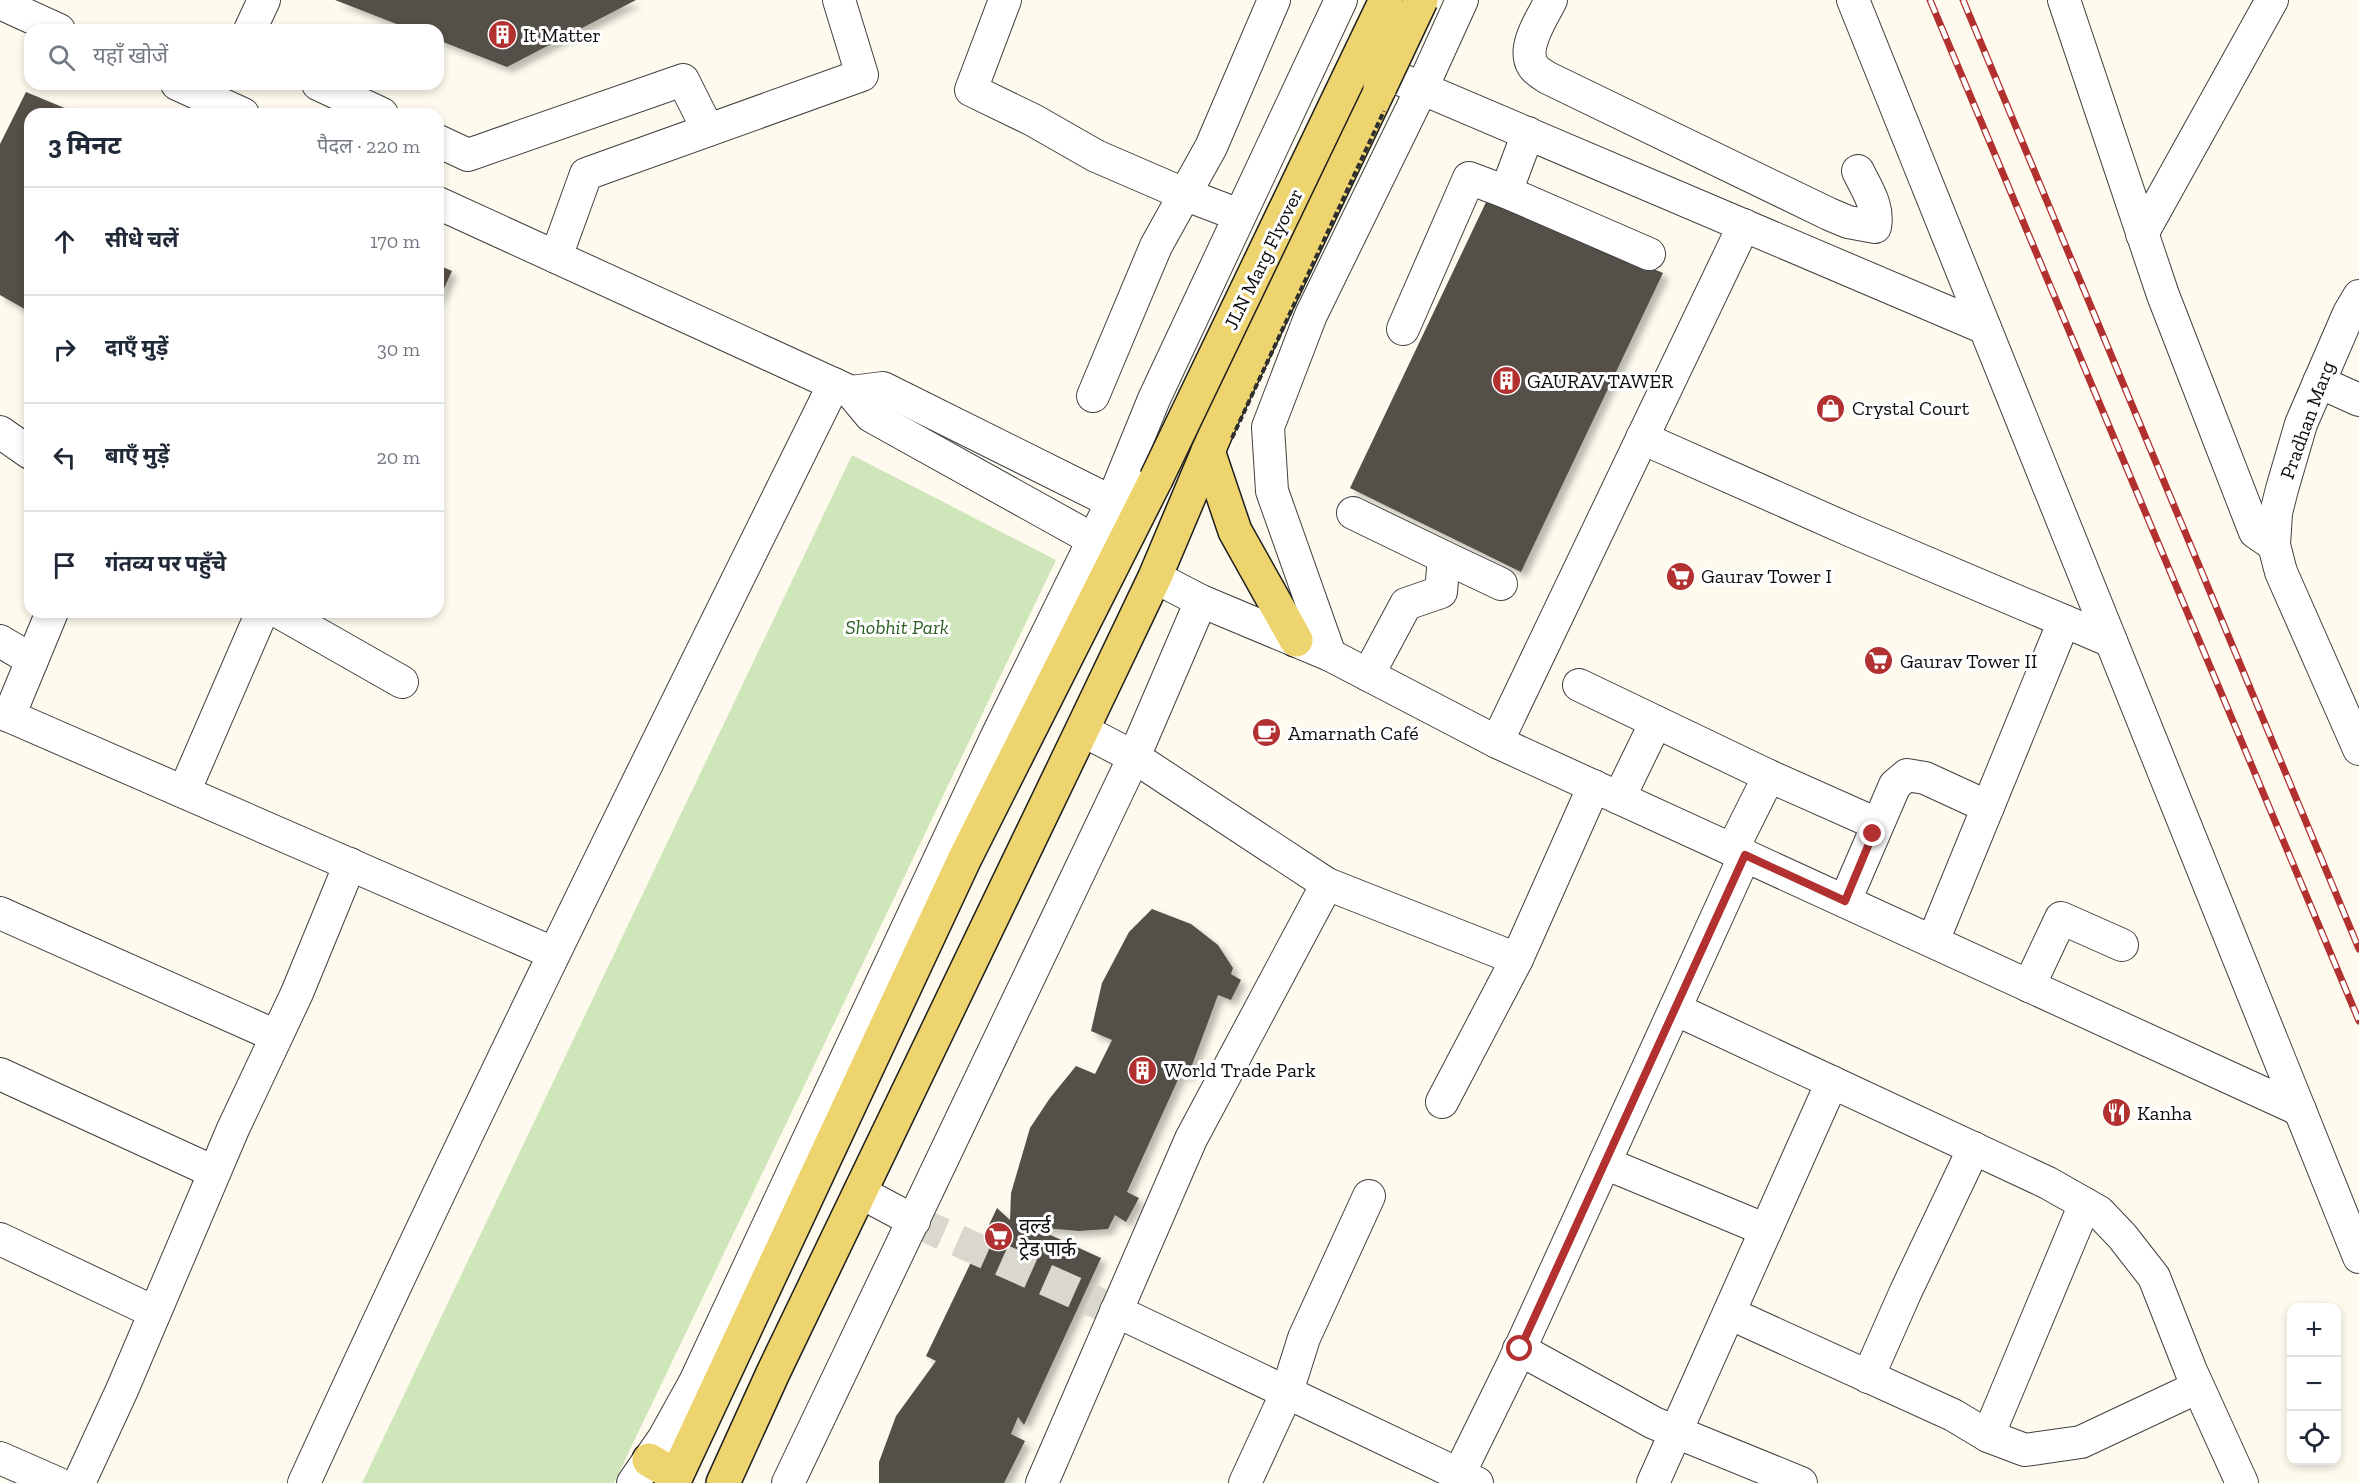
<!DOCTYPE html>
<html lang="hi">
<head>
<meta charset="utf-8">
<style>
  :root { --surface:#fff; --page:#f2f2f3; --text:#1f2937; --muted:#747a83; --line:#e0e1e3 }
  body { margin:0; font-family:"Zilla Slab","Noto Sans Devanagari",serif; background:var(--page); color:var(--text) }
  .controls { position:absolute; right:18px; bottom:18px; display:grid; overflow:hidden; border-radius:12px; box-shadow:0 3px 9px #0003 }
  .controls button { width:54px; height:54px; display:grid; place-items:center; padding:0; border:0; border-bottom:2px solid var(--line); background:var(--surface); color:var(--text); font:30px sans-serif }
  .stop { position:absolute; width:18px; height:18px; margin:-14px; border:4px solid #b23030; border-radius:50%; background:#fff }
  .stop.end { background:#b23030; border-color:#fff; box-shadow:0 2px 6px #0008 }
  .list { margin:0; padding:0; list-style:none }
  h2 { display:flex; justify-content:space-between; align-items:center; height:78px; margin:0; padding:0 24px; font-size:26px }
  h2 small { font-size:20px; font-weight:400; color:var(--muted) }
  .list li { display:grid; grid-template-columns:39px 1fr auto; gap:18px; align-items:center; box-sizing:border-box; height:108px; padding:0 24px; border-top:2px solid var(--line) }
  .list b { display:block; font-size:22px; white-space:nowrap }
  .list em { font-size:20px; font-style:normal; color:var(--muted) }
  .icon { flex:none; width:33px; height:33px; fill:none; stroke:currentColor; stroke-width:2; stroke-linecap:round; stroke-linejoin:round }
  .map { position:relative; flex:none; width:2359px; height:1483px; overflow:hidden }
  .search { position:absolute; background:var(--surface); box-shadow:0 3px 9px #0003; left:24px; top:24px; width:420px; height:66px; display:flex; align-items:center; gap:15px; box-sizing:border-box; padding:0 21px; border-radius:18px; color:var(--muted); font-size:22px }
  .panel { position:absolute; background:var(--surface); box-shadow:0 3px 9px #0003; left:24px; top:108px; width:420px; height:510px; border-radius:18px }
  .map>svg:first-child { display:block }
  .green { fill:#cfe5ba }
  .building { fill:#554f4a; filter:url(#shadow) }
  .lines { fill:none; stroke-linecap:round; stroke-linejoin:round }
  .minor-tunnel { stroke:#dad7cc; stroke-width:32; stroke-dasharray:32 16; stroke-linecap:butt }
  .minor-casing { stroke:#404040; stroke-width:34 }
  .major-casing { stroke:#1e1e1e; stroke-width:36 }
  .minor { stroke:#fff; stroke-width:32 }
  .major { stroke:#eed46e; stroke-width:33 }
  .rail-casing { stroke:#b23030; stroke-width:7 }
  .rail { stroke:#fff; stroke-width:4.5; stroke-dasharray:14; stroke-linecap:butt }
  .major-bridge-casing { stroke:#1e1e1e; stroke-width:36; stroke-linecap:butt }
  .path-bridge { stroke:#2f2f2f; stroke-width:4; stroke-dasharray:6 3; stroke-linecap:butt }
  .major-bridge { stroke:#eed46e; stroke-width:33 }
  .route { stroke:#b23030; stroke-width:8 }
  .labels { text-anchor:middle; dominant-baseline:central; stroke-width:6; stroke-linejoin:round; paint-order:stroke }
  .poi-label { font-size:20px; fill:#0d0d0d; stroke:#fff; text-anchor:start }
  .street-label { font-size:20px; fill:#0d0d0d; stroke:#fff }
  .park-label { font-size:20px; font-style:italic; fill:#2c6022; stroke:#fff }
</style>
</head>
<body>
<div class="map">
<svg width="2359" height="1483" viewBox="0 0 2359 1483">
  <defs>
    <filter id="shadow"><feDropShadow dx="5.5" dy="5.5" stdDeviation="3" flood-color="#0004"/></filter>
  </defs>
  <rect width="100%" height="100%" fill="#fefbee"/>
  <polygon class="green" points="852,455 1056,560 614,1483 362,1483"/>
  <g class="building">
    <polygon points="335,0 636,0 507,67 438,40 438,30 412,30"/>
    <polygon points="26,92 79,114 30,114 30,312 0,295 0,144"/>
    <polygon points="1488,198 1663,273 1521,572 1350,488"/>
    <polygon points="438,265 452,271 438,302"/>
    <polygon points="1152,909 1191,924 1218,945 1233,968 1231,974 1241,980 1231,1000 1218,995 1188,1076 1181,1073 1127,1192 1139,1198 1126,1222 1115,1215 1108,1229 1079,1231 1033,1227 1101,1258 1024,1425 1018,1417 1011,1434 1025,1441 1004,1483 879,1483 879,1462 896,1416 936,1361 926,1356 997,1208 1010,1220 1011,1193 1030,1128 1050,1098 1076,1066 1095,1074 1112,1040 1091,1031 1102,983 1129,932"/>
  </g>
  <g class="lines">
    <polyline class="minor-tunnel" points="914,1221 1116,1311"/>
    <defs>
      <g id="minor">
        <polyline points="1005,0 971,90 1033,120 1096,156 1184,194 1239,215"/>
        <path d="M1551 0C1543 17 1521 47 1533 66 1536 71 1543 75 1548 78L1829 214 1848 222 1875 227C1879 206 1867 190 1858 171"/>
        <polyline points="1853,0 2359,1257"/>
        <polyline points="2064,0 2163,295 2255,532 2274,545"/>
        <polyline points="0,3 59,30"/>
        <polyline points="250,30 264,0"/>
        <polyline points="1362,63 1985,328"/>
        <polyline points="177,84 243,114"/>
        <polyline points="318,84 382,114"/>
        <polyline points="438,141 468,155 683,80 708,130"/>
        <polyline points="1506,192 1649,254"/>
        <polyline points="438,203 851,392 871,416 1112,550"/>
        <polyline points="2142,234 2272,0"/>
        <polyline points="556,257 586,174 862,75 839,0"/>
        <polyline points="2359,296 2349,313 2301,424 2282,489 2276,513 2274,545 2281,572 2359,749"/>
        <polyline points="1403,329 1469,178 1506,192 1528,133"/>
        <polyline points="2319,382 2359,400"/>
        <polyline points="851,392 883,388 1112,502 1128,513"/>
        <polyline points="1093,396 1156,246 1211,147 1274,0"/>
        <polyline points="0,432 30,453"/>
        <polyline points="1642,438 1854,532 2111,641"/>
        <polyline points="1353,513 1444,557 1441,592 1406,604 1368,675"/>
        <polyline points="1444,557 1501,584"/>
        <polyline points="1155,577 1201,601 1330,655 1497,742 2300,1110"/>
        <polyline points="279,612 402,682"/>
        <polyline points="0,641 32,660"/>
        <polyline points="1330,655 1272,491 1268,427 1311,315 1422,88 1462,0"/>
        <polyline points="1579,685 1769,776 1877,824"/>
        <polyline points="0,712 553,953"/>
        <polyline points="9,716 52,612"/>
        <polyline points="1082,730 1134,757 1327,884"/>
        <polyline points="1497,742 1744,225"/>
        <polyline points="184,792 262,612"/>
        <polyline points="1619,798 1656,722"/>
        <polyline points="1732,850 1769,776"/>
        <polyline points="1845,901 1895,785 1907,775 1925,778 1988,807"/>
        <polyline points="0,913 276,1036"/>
        <polyline points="1933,941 2064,621"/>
        <polyline points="2029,986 2061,918 2122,945"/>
        <polyline points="1675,1009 2048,1183 2099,1212 2122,1236 2154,1277 2191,1371 2242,1483"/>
        <polyline points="0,1074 214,1172"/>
        <polyline points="1442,1102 1517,959 1594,786"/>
        <polyline points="1605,1163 1766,1230"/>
        <polyline points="860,1192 914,1221"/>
        <polyline points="0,1239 154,1312"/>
        <polyline points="1116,1311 1477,1483"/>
        <polyline points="1729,1313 1953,1415 1988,1436 2025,1450 2081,1442 2198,1387"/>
        <polyline points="1519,1349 1654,1423 1801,1483"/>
        <polyline points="1868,1377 1906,1291 1974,1148"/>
        <polyline points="1988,1436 2085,1204"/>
        <polyline points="0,1458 57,1483"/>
        <polyline points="1459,1474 1513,1364 1745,855"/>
        <polyline points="79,1483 122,1390 233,1129 297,993 350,864"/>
        <path d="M304 1483C473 1113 654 749 834 384"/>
        <polyline points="633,1483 664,1438 695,1382 996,738 1112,502 1154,399 1341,0"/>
        <polyline points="788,1483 1134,757 1201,601"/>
        <polyline points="1042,1483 1191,1139 1327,884 1517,959"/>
        <polyline points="1245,1483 1287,1392 1304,1338 1369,1196"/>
        <polyline points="1653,1483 1832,1082"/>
      </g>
      <g id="major">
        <polyline points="1208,451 1235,531 1296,640"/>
        <polyline points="649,1460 676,1476"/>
        <polyline points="673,1483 965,858 1156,479"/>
        <polyline points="723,1483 773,1373 1082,730 1155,577 1223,416 1380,87"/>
      </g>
    </defs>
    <use href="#minor" class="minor-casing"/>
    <use href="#major" class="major-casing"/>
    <use href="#minor" class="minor"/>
    <use href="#major" class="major"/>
    <defs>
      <g id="rail">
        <polyline points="1930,0 2359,1021"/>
        <polyline points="1963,0 2359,949"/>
      </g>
    </defs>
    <use href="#rail" class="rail-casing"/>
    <use href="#rail" class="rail"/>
    <defs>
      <g id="major-bridge">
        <polyline points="1380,87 1421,0"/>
        <polyline points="1156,479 1386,0"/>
      </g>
    </defs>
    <use href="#major-bridge" class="major-bridge-casing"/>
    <polyline class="path-bridge" points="1232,438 1384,111"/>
    <use href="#major-bridge" class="major-bridge"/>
  </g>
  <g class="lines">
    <polyline class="route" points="1520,1349 1745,855 1845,901 1873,834"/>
  </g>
  <defs>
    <symbol id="building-disc" viewBox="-11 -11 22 22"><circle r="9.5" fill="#b23030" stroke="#fff"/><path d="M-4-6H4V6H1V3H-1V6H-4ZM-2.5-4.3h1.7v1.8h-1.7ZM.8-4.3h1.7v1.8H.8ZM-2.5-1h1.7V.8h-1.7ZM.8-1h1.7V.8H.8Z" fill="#fff"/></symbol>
    <symbol id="shop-disc" viewBox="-11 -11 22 22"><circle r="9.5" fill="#b23030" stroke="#fff"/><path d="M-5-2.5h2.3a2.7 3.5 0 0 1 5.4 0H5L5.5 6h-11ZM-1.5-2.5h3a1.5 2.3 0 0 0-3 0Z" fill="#fff"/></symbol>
    <symbol id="supermarket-disc" viewBox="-11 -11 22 22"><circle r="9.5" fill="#b23030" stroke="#fff"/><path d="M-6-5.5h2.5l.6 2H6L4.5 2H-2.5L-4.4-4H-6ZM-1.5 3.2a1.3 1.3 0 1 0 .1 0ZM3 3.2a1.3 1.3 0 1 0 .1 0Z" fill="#fff"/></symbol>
    <symbol id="cafe-disc" viewBox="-11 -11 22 22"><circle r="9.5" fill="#b23030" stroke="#fff"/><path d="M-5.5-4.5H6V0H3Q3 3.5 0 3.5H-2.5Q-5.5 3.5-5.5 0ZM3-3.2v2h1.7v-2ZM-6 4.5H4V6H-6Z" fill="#fff"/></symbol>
    <symbol id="restaurant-disc" viewBox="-11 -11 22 22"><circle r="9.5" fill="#b23030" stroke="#fff"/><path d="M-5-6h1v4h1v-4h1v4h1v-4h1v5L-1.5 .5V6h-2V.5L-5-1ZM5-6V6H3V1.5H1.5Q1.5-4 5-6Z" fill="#fff"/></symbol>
  </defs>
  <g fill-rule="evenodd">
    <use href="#building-disc" x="486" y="18" width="33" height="33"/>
    <use href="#building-disc" x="1490" y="364" width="33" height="33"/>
    <use href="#shop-disc" x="1814" y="392" width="33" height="33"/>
    <use href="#supermarket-disc" x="1664" y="560" width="33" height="33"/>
    <use href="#supermarket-disc" x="1862" y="644" width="33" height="33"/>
    <use href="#cafe-disc" x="1250" y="716" width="33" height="33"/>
    <use href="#building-disc" x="1126" y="1054" width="33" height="33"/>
    <use href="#restaurant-disc" x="2100" y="1096" width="33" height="33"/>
    <use href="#supermarket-disc" x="982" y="1220" width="33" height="33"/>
  </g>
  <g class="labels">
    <g class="poi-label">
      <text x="523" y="35">It Matter</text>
      <text x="1527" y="381">GAURAV TAWER</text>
      <text x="1852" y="408">Crystal Court</text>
      <text x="1701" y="576">Gaurav Tower I</text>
      <text x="1900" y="661">Gaurav Tower II</text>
      <text x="1288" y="733">Amarnath Café</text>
      <text x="1164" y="1070">World Trade Park</text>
      <text x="2137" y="1113">Kanha</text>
      <text x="1019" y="1226">वर्ल्ड<tspan x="1019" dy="23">ट्रेड पार्क</tspan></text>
    </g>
    <g class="street-label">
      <text transform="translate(1263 259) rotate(-64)">JLN Marg Flyover</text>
      <text transform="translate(2307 420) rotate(-70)">Pradhan Marg</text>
    </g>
    <g class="park-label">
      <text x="897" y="627">Shobhit Park</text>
    </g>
  </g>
</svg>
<div class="controls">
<button>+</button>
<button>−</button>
<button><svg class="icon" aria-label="locate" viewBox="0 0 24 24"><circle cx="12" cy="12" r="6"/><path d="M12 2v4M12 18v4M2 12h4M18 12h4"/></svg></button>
</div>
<div class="stop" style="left:1520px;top:1349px"></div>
<div class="stop end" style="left:1873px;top:834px"></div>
<div class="search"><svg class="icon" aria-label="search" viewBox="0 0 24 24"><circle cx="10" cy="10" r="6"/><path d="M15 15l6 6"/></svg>यहाँ खोजें</div>
<section class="panel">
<h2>3 मिनट<small>पैदल · 220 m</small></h2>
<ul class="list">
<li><svg class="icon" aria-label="ahead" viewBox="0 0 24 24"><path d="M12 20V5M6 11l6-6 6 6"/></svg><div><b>सीधे चलें</b></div><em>170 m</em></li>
<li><svg class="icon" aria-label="right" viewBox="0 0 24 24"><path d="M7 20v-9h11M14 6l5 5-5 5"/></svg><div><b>दाएँ मुड़ें</b></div><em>30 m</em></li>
<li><svg class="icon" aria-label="left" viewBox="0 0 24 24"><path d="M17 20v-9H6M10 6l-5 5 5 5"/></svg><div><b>बाएँ मुड़ें</b></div><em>20 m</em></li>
<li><svg class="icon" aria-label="arrive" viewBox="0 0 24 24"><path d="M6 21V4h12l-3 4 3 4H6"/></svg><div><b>गंतव्य पर पहुँचे</b></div></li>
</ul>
</section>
</div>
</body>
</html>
